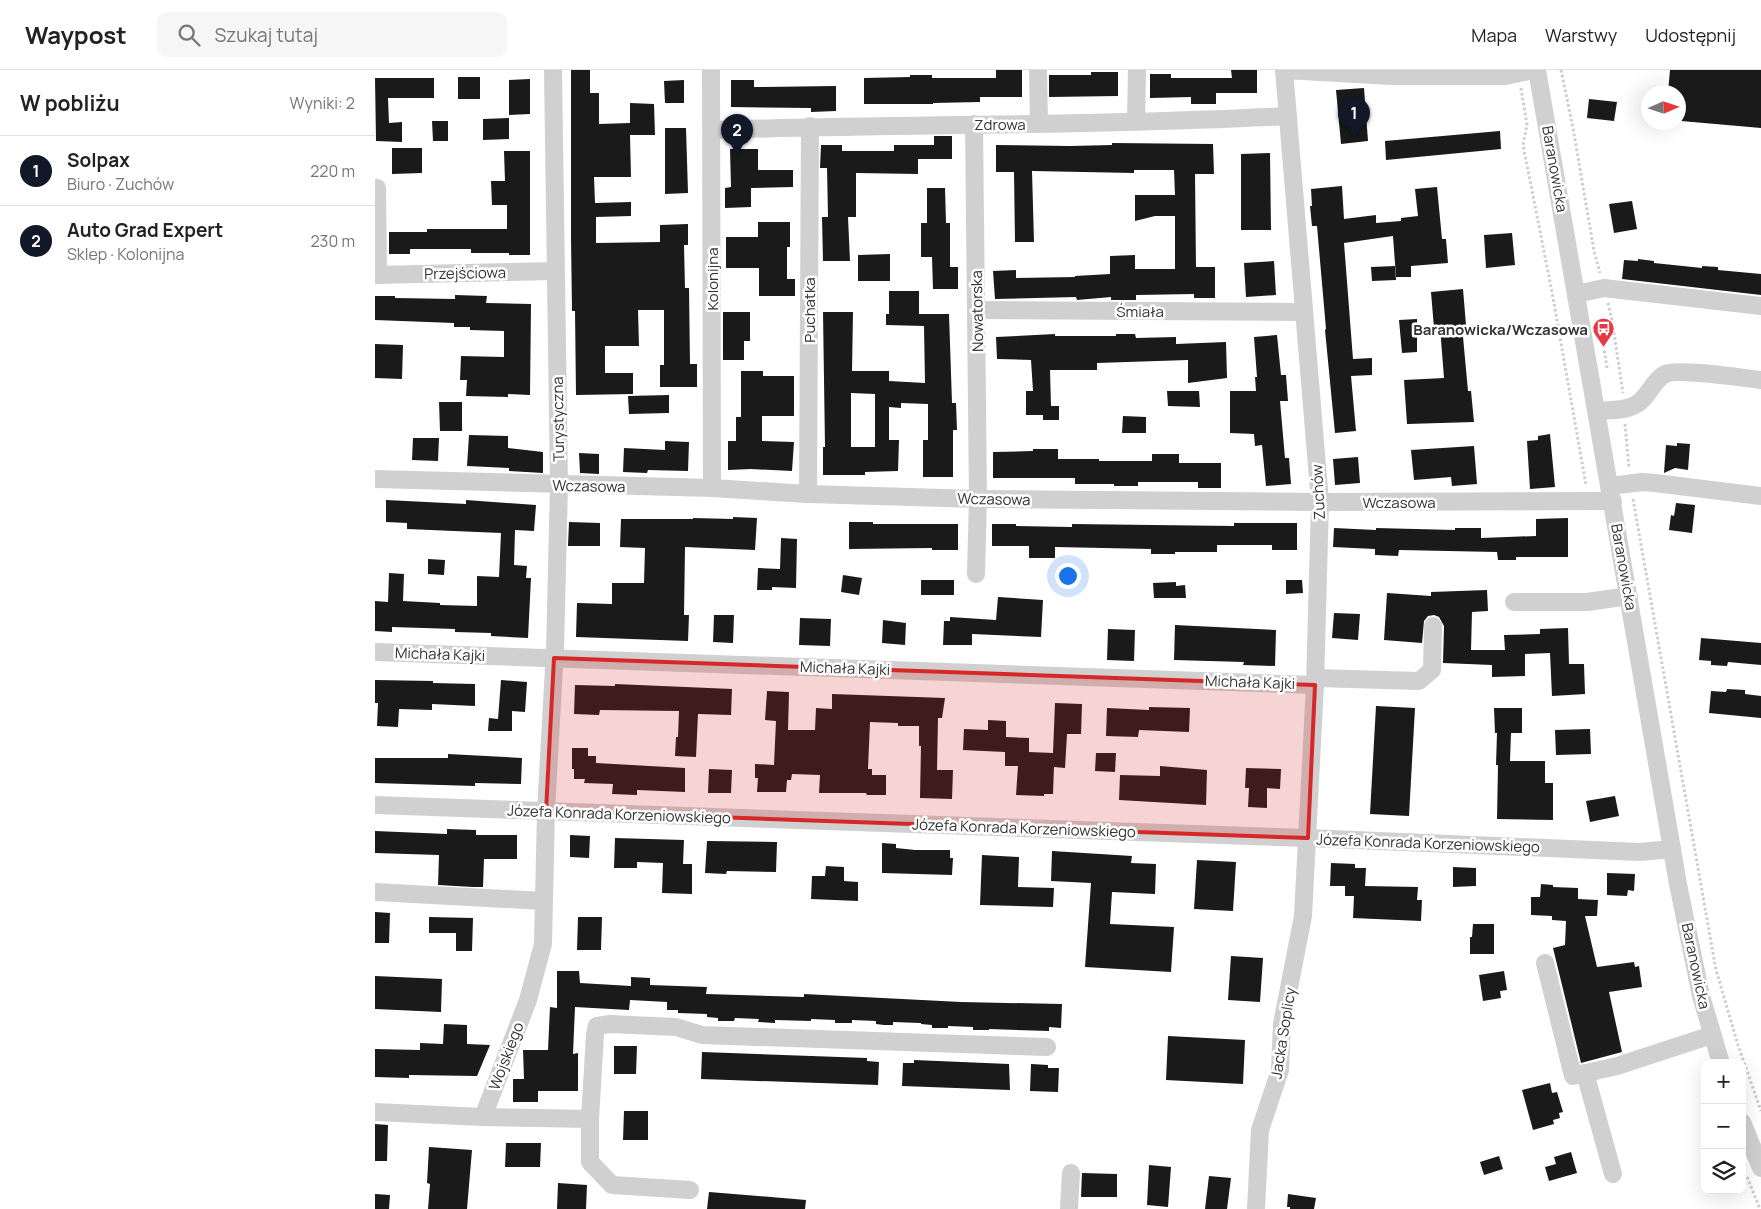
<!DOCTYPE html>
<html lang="pl">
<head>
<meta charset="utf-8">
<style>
  :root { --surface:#fff; --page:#f6f6f6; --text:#222; --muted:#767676; --line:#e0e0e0; --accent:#111827 }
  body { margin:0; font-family:Manrope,sans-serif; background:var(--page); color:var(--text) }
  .controls { position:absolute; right:15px; bottom:15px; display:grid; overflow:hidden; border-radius:10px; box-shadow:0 5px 20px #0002 }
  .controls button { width:45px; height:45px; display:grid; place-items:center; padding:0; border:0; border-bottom:1px solid var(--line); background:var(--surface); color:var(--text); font:25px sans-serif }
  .compass { position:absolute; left:1266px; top:15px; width:45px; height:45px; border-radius:50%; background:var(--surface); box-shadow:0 5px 20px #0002; rotate:87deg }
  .you { position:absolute; left:692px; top:505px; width:18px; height:18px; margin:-12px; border:4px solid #fff; border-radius:50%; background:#1a73e8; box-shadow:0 0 0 8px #1a73e833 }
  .badge { display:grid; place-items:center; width:32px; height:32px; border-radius:50%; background:var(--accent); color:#fff; font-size:16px; font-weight:700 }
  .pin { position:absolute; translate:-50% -41px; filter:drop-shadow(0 1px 2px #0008) }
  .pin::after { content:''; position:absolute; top:26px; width:18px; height:15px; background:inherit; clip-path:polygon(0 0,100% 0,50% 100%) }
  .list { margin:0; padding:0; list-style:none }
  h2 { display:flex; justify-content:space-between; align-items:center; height:65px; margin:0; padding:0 20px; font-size:21px }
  h2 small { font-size:16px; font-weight:400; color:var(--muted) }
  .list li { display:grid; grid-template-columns:32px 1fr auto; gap:15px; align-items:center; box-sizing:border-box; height:70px; padding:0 20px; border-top:1px solid var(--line) }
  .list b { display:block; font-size:19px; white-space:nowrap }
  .list p { margin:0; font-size:16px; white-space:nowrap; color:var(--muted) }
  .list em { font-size:16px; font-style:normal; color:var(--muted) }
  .icon { flex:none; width:28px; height:28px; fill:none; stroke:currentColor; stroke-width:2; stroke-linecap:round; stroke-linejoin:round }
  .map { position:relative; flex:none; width:1386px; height:1139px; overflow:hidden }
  header { display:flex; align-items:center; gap:30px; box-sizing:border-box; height:70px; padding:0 25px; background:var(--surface); border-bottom:1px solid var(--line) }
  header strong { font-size:24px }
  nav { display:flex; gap:28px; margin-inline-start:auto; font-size:18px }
  .search { width:350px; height:45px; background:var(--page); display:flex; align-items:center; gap:12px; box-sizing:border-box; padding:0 18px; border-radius:10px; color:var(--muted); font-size:19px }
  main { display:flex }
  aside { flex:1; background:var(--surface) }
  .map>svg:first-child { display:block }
  .building { fill:#1a1a1a; fill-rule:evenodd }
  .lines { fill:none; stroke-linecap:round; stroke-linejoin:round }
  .path { stroke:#cdcdcd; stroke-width:3; stroke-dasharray:2.5 2.5; stroke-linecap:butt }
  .minor { stroke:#d0d0d0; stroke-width:18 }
  .marked { fill:#d62828; fill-opacity:0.2; stroke:#d62828; stroke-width:4; stroke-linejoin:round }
  .labels { text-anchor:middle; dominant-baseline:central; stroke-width:5; stroke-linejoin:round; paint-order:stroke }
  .street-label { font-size:15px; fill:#333; stroke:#fff }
  .poi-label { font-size:15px; font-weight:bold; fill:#333; stroke:#fff; text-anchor:end }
</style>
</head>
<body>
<header>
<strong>Waypost</strong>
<div class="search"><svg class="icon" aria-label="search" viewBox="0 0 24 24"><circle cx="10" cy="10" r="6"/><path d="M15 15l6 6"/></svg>Szukaj tutaj</div>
<nav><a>Mapa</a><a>Warstwy</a><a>Udostępnij</a></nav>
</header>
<main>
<aside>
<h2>W pobliżu<small>Wyniki: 2</small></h2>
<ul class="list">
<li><span class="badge">1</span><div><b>Solpax</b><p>Biuro · Zuchów</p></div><em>220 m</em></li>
<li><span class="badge">2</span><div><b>Auto Grad Expert</b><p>Sklep · Kolonijna</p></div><em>230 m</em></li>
</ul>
</aside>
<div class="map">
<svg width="1386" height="1139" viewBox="0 0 1386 1139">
  <rect width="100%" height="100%" fill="#fff"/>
  <g class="building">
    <polygon points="196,0 215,0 215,23 224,23 224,54 255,53 255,33 279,34 280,65 255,65 256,107 219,107 220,133 256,132 256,146 221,147 221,173 285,172 285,155 313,154 313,175 309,175 310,218 314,218 315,294 322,294 322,317 285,317 285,295 289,295 289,240 263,240 264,276 230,276 230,303 258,303 258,324 201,325 200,241 197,241 196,168"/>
    <polygon points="621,0 647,0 647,27 605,27 605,32 558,33 558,34 489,34 489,8 535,7 535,5 557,5 557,8 621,8"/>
    <polygon points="856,0 882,0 882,23 841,23 841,34 816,34 816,27 775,28 775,4 796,4 796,8 857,8"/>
    <polygon points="1295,0 1386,0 1386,58 1306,51 1307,48 1304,47 1304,22 1293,22"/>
    <polygon points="716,2 743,2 743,26 674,27 674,5 716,5"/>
    <rect x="83" y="7" width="22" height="22"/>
    <polygon points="0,8 59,8 59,28 13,28 14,53 27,52 27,72 1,71"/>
    <polygon points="155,9 155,44 134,45 134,10"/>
    <polygon points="309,10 309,33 290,33 289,11"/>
    <polygon points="356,10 379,10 379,17 461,16 461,41 436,42 436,38 356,37"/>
    <polygon points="989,18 993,71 966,74 961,20"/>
    <polygon points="1214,29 1242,32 1239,51 1212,48"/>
    <polygon points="134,48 134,69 108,70 108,49"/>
    <polygon points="57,51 73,51 73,71 58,71"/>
    <polygon points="290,58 311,58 313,123 290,124"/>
    <polygon points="1125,61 1126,79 1011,90 1010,71"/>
    <polygon points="559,66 577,66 577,89 543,89 543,104 481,103 481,147 473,147 475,191 448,191 447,147 453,147 452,98 445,98 446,75 467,75 467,81 519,81 519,75 559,75"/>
    <polygon points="737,73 838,74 839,104 820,104 821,197 840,197 840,228 819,228 819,224 761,225 761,230 736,230 736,227 702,230 701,227 620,229 618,201 641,200 641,208 700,207 700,206 735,204 735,186 760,185 760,199 800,199 800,146 780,146 760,151 760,125 800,125 799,100 759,100 759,103 657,101 659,172 640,172 639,102 621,102 621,75 695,76 737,75"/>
    <polygon points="17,78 47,78 47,103 17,104"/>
    <polygon points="355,79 383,79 383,100 418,100 418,117 376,118 376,137 350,138 350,118 356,117"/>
    <polygon points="129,81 155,81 155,185 134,185 134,183 96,183 96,179 35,179 35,184 14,184 14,162 52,162 52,159 132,159 132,135 117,135 116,111 130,111"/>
    <polygon points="895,83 896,160 866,160 866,84"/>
    <polygon points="967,116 969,149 1001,145 1001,153 1026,151 1026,148 1043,146 1040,119 1062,117 1067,169 1071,169 1073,193 1036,196 1036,207 1021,207 1018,166 969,173 978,289 997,288 997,305 976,306 981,361 960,363 950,260 951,259 942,156 937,156 935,136 937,136 936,119"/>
    <polygon points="552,118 570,118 571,153 575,153 575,197 583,197 583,219 558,219 557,187 546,187 546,153 552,153"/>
    <polygon points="1257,131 1262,159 1239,163 1234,134"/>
    <polygon points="383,152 415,152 415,177 412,177 412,209 420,209 420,226 384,226 384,198 351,198 351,167 383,167"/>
    <polygon points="1137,163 1140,195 1111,198 1109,165"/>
    <polygon points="515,184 515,211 483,211 483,185"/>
    <polygon points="1263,189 1279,191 1279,193 1327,198 1327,196 1343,197 1343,200 1386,204 1386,225 1247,209 1249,190 1263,191"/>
    <polygon points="899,191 901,225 871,227 869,193"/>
    <polygon points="1020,196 1021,210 997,211 996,197"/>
    <polygon points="1088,219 1091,255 1087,256 1093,321 1096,321 1099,352 1032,354 1029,310 1069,308 1065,257 1059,258 1056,222"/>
    <path d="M514 221H544V244H574L577 333H581L582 360H578V407H548V370H553V334L526 333V338L514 337V370H524L523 401 490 402V405H448V377H450L448 242H478L477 301H514V311L550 313 549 256 511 255V244H514ZM476 323 500 324V377H476Z"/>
    <polygon points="80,225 112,226 111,233 156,234 155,325 133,324 133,327 91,326 92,310 85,310 86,286 129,287 129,261 95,260 95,257 79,257 79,253 0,250 0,226 20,226 20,228 80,229"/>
    <polygon points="348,242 375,242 375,271 369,271 369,290 348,290"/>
    <polygon points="1042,249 1042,282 1027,283 1024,250"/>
    <polygon points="680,264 680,266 741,266 741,264 760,264 761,268 801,267 801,274 851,272 852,308 813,313 813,290 722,293 722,300 675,300 676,336 684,336 684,350 668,350 668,345 651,345 651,321 658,321 656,290 622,289 621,267"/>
    <polygon points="902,265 906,305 911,305 913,331 905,331 910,388 914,388 916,414 891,416 887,375 880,376 879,364 855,363 855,321 881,321 880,307 882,307 879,267"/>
    <polygon points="0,274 28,275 27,309 0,308"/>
    <polygon points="366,301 388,301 388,306 419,306 419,346 387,346 387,371 419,372 417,401 376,399 353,400 353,371 361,371 361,347 366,347"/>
    <polygon points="792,321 824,321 825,337 793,336"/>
    <polygon points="294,325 294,343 254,344 253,326"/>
    <polygon points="64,332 87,332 87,361 65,361"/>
    <polygon points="748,346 771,347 771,363 747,363"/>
    <polygon points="1175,364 1180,417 1155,419 1152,371 1163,370 1163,366"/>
    <polygon points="94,365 133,366 133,378 168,382 168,403 134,401 134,398 92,396"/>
    <polygon points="38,368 64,368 63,391 37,390"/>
    <polygon points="290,371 314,372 313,401 273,400 272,403 248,402 249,378 290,380"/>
    <polygon points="1302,373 1315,374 1313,400 1300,398 1289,403 1291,375 1302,376"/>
    <polygon points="1099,376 1102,414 1077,416 1076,407 1039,410 1036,380"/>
    <polygon points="658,379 683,379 683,389 724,389 724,391 777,391 777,384 804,384 804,393 846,393 846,418 823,418 823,412 763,412 763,416 739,416 739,414 700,414 700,408 618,408 618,382 658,381"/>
    <polygon points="204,383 224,384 224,404 205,403"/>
    <polygon points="983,387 985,413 960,415 958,389"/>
    <polygon points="11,430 91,434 91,430 161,435 159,461 140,460 139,495 152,496 151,508 156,508 153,568 116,566 116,563 80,562 80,559 17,557 17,562 0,561 0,531 13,532 14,503 29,504 28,531 65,533 65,535 102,536 102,506 124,507 126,463 32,459 32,453 11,452"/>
    <polygon points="1301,433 1320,435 1317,463 1294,460 1296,445 1299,446"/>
    <polygon points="358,447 382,448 380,480 310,477 309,545 314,545 313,571 201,567 202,533 237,534 237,513 269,513 270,478 245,477 246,449 318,449 318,448 358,449"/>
    <polygon points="1193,448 1193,487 1141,487 1141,490 1123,490 1122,482 1024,480 1023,486 1000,485 1000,479 958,477 959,458 1001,460 1001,458 1080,460 1080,458 1106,458 1106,468 1161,466 1161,449"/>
    <polygon points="194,452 225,453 225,476 193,476"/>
    <polygon points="474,452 498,452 498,454 583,454 583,480 557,480 557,478 474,479"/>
    <polygon points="859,453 922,453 922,480 897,480 897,475 842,475 842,482 800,482 800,484 776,484 776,479 680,477 680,488 654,488 654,476 617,476 617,454 641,454 641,456 697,457 697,454 859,456"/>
    <polygon points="406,468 422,469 421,518 397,517 397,520 382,520 383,498 405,499"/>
    <polygon points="53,489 70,490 69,505 53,504"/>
    <polygon points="468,505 487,508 484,525 466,522"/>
    <rect x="546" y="510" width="33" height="15"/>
    <polygon points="911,510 927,510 928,523 911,524"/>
    <polygon points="801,512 801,516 810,515 811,528 779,528 778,513"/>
    <polygon points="1112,520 1113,541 1097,542 1096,580 1130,580 1129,565 1165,564 1165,559 1193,558 1194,594 1209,594 1210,624 1177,626 1175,583 1150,584 1150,606 1117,607 1117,595 1068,593 1069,556 1064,547 1059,545 1053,546 1049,551 1047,573 1009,570 1012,523 1056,526 1056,522"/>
    <polygon points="623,527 668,530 666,567 597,564 597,575 568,575 569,551 575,551 575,547 621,550"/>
    <polygon points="959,543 985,544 983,570 957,568"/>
    <polygon points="339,545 359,545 358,573 338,572"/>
    <polygon points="425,548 456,549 455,576 424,575"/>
    <polygon points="508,550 531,553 530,575 507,573"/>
    <polygon points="800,555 901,560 900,596 868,595 869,592 799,590"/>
    <polygon points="733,559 760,560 759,591 732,590"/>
    <polygon points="1326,568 1386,573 1386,595 1353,592 1352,596 1336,595 1336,591 1324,590"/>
    <polygon points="0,610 58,611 58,613 100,614 100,636 57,634 57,640 24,639 23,657 2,656 3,633 0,633"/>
    <polygon points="126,610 152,612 150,642 137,641 137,661 113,661 114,648 123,649"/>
    <polygon points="240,614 357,619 356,645 323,644 321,687 300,686 301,667 303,667 304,641 225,640 224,645 199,644 200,615 240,616"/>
    <polygon points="1352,619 1370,620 1370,624 1386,626 1386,648 1334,643 1336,621 1351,622"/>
    <polygon points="392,621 414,622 413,660 440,660 441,638 457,639 457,624 570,628 567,648 563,648 562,700 578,700 577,729 545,728 546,676 544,676 544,656 523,656 523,653 495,652 493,699 497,699 497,705 511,705 511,725 492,725 491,723 444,723 445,705 417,704 416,710 412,710 411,722 382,722 383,708 380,708 380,694 399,695 401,651 390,650"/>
    <polygon points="680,633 707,634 706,664 692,664 690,698 679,697 678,724 669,724 669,726 641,725 643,696 630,696 630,682 588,680 589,659 613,660 613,650 631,651 631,667 654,668 654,682 678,683"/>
    <polygon points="1001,636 1040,638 1034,746 995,744"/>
    <polygon points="774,637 815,638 814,662 764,660 763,667 731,666 732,638 774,640"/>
    <polygon points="1119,638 1147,638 1147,663 1136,663 1135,691 1170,691 1170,713 1178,713 1178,750 1122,749 1123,695 1121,695 1122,663 1120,663"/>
    <polygon points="1215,659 1216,684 1181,685 1180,660"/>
    <polygon points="197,678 213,678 213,686 221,686 221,693 310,698 310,722 262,720 262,725 237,724 238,714 209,713 210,709 199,709 199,699 197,699"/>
    <polygon points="721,683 741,683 740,702 720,701"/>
    <polygon points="73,684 147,688 146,714 100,713 100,716 0,713 0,688 73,688"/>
    <polygon points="785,696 832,700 831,735 744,730 745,705 785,706"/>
    <polygon points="871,698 906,699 905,719 892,718 892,738 873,737 874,718 870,718"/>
    <polygon points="334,699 357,700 356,723 333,723"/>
    <polygon points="1240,726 1244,746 1215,752 1211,731"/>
    <polygon points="72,759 101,760 101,765 142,765 142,789 109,789 108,817 98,817 63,815 64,785 0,783 0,761 72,764"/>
    <polygon points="195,765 215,766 214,788 195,787"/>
    <polygon points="240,768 309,770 308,794 317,794 317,824 287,823 288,793 262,792 262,798 239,798"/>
    <polygon points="332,771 402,772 401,802 352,801 351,804 330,803"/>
    <polygon points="507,773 521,774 521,778 540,780 575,780 575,788 578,788 577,805 507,803"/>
    <polygon points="677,781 757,786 756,793 781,794 780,824 737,822 735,854 799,857 796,902 710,897 716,813 676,811"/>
    <polygon points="607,785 644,787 643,817 679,818 678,837 605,835"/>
    <polygon points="822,790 861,792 858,841 819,839"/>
    <polygon points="956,793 980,794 980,798 991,798 990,816 1043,817 1042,830 1047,830 1046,851 978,848 979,826 970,826 970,816 955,816"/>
    <polygon points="451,796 469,797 469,811 483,812 483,831 436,829 437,806 450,806"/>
    <polygon points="1078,797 1101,798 1101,816 1078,817"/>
    <polygon points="1232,803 1260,804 1259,821 1253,820 1252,826 1232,825"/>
    <polygon points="1166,814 1178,815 1178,817 1203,818 1203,829 1223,830 1222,846 1210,846 1222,897 1259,892 1260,897 1264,896 1267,917 1234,922 1247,982 1206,993 1178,878 1190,875 1191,851 1177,850 1177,846 1156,845 1156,827 1165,827"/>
    <polygon points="0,842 15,843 14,873 0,873"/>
    <polygon points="54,847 98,848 97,881 81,881 81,863 54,863"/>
    <polygon points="203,847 227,847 226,880 202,880"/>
    <polygon points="1098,854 1119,854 1119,884 1095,884 1095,867 1097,867"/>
    <polygon points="856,886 888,888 885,932 853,930"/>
    <polygon points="182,901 204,901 205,913 256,916 256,907 275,908 275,915 332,917 331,924 429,927 429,924 586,932 687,934 686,958 674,957 674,961 614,959 614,960 598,960 598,957 573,956 573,958 557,958 557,955 546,954 546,953 518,952 518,955 509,955 501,954 501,951 477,950 477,953 460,953 460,950 436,949 436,951 400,950 400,953 383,952 384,949 360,948 359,951 343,951 343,948 332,947 332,944 303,943 303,940 292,940 292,932 255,930 254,940 200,937 198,984 203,983 203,1021 163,1021 163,1032 138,1032 138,1009 149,1009 148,980 173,980 175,937 182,938"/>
    <polygon points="1129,901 1132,920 1125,921 1126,928 1108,931 1104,905"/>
    <polygon points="0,906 67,909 66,942 0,939"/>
    <polygon points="69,954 92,955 92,974 115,975 102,1006 34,1005 34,1008 0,1007 0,979 45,980 45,973 68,974"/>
    <polygon points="793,966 870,970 868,1014 791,1010"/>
    <polygon points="239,976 262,976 261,1004 239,1004"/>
    <polygon points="327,982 492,988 492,991 504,992 503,1015 326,1009"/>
    <polygon points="539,990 634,994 635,1020 527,1016 528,993 539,993"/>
    <polygon points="656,994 673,995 673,998 684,998 683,1022 655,1021"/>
    <polygon points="1175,1013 1177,1023 1182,1022 1188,1042 1184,1043 1185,1048 1178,1050 1179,1054 1158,1060 1147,1020"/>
    <polygon points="249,1041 273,1041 273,1070 248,1070"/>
    <polygon points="0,1054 13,1055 12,1091 0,1091"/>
    <polygon points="131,1073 166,1073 165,1097 130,1097"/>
    <polygon points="54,1077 97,1080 92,1139 53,1139 55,1114 52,1113"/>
    <polygon points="1196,1082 1202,1103 1174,1111 1170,1097 1181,1094 1179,1087"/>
    <polygon points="1124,1086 1128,1099 1109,1105 1105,1092"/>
    <polygon points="774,1095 796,1097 793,1137 772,1135"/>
    <polygon points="707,1103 742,1104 742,1127 706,1127"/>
    <polygon points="834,1106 856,1108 852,1139 830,1139"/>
    <polygon points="183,1113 212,1115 211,1139 182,1139"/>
    <polygon points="334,1122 431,1130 430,1139 332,1139"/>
    <polygon points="0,1124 15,1125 14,1139 0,1139"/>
    <polygon points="913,1124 941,1128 939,1139 915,1139 915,1137 912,1137"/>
  </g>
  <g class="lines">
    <g class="path">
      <polyline points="1186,0 1198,58 1219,181 1225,203"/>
      <polyline points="1146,18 1152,55 1148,75 1177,222 1211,415"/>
      <polyline points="1233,233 1237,250 1248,323"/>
      <polyline points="1232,298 1226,259 1238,256"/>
      <polyline points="1250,354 1254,398"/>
      <polyline points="1258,429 1341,900 1363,975 1386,1041"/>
      <polyline points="1372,1107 1385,1139"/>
    </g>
    <g class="minor">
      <polyline points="336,0 337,418"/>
      <polyline points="663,0 664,54"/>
      <polyline points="909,0 1016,6 1130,6 1159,0"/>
      <polyline points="1162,0 1303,814 1326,926 1346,993"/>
      <polyline points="761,51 762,0"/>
      <polyline points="599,54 603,429 601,504"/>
      <path d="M337 60C529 54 721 56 913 46"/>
      <polyline points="2,118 3,205"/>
      <polyline points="0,205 180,201"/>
      <polyline points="1201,224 1229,218 1386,236"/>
      <polyline points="602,240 928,242"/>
      <path d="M1222 341C1234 340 1249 341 1260 335 1273 329 1277 311 1290 304 1303 298 1368 308 1386 310"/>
      <polyline points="0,409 337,418 433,424 603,429 945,432 1238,431"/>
      <polyline points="1235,416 1267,412 1280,413 1386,426"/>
      <polyline points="433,424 435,56"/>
      <polyline points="1139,532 1212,532 1254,526"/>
      <polyline points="0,582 940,615"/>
      <polyline points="941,608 1044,611 1057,600 1058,556"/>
      <polyline points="0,735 933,768 1265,782 1297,779"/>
      <polyline points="0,822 169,831"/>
      <polyline points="1170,893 1198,1006 1242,996 1337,965"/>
      <polyline points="1210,1003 1238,1104"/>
      <polyline points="0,1042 108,1047 215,1049 215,1092 237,1115 315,1120"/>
      <polyline points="108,1047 153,930 168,874 171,741 180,580 184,415 178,0"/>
      <polyline points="215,1049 220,964 222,956 235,954 301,957 327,965 672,977"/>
      <polyline points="1367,1052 1386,1098"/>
      <polyline points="694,1139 696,1103"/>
      <polyline points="881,1139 885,1060 905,1000 907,954 928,846 940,615 945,432 909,0"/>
    </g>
  </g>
  <path class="marked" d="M179 588 940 615 933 768 171 741Z"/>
  <defs>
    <symbol id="bus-pin" viewBox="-11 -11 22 30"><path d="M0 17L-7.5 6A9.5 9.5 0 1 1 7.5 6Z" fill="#e63946" stroke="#fff"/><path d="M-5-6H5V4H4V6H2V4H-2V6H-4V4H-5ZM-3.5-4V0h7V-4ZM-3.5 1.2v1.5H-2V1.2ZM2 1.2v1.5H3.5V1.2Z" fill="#fff"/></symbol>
  </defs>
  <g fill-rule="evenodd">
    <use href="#bus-pin" x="1216" y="246" width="25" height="34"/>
  </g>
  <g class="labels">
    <g class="street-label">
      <text x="625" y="54">Zdrowa</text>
      <text transform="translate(1180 99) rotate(80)">Baranowicka</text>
      <text transform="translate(90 203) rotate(-1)">Przejściowa</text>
      <text transform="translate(337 209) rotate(-90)">Kolonijna</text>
      <text transform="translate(434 240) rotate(-90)">Puchatka</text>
      <text transform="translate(602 241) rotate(-91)">Nowatorska</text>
      <text x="765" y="241">Śmiała</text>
      <text transform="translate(183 349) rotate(-91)">Turystyczna</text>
      <text transform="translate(214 416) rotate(1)">Wczasowa</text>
      <text transform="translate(943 422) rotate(-93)">Zuchów</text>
      <text transform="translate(619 429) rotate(1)">Wczasowa</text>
      <text x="1024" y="432">Wczasowa</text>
      <text transform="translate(1249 497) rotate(80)">Baranowicka</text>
      <text transform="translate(65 584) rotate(2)">Michała Kajki</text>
      <text transform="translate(470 598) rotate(2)">Michała Kajki</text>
      <text transform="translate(875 612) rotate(2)">Michała Kajki</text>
      <text transform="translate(244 744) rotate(2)">Józefa Konrada Korzeniowskiego</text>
      <text transform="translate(649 758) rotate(2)">Józefa Konrada Korzeniowskiego</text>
      <text transform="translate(1053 773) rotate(2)">Józefa Konrada Korzeniowskiego</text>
      <text transform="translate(1321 896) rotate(78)">Baranowicka</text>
      <text transform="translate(908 963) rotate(-81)">Jacka Soplicy</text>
      <text transform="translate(131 986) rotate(-69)">Wojskiego</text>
    </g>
    <g class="poi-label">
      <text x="1213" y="259">Baranowicka/Wczasowa</text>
    </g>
  </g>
</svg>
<div class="controls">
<button>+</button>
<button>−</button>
<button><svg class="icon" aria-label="layers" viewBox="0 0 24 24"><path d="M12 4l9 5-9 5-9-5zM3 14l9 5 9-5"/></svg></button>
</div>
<svg class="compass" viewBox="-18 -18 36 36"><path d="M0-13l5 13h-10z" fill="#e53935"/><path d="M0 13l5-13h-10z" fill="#767676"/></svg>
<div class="you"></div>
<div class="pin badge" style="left:979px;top:68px">1</div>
<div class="pin badge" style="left:362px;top:85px">2</div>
</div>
</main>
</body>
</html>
